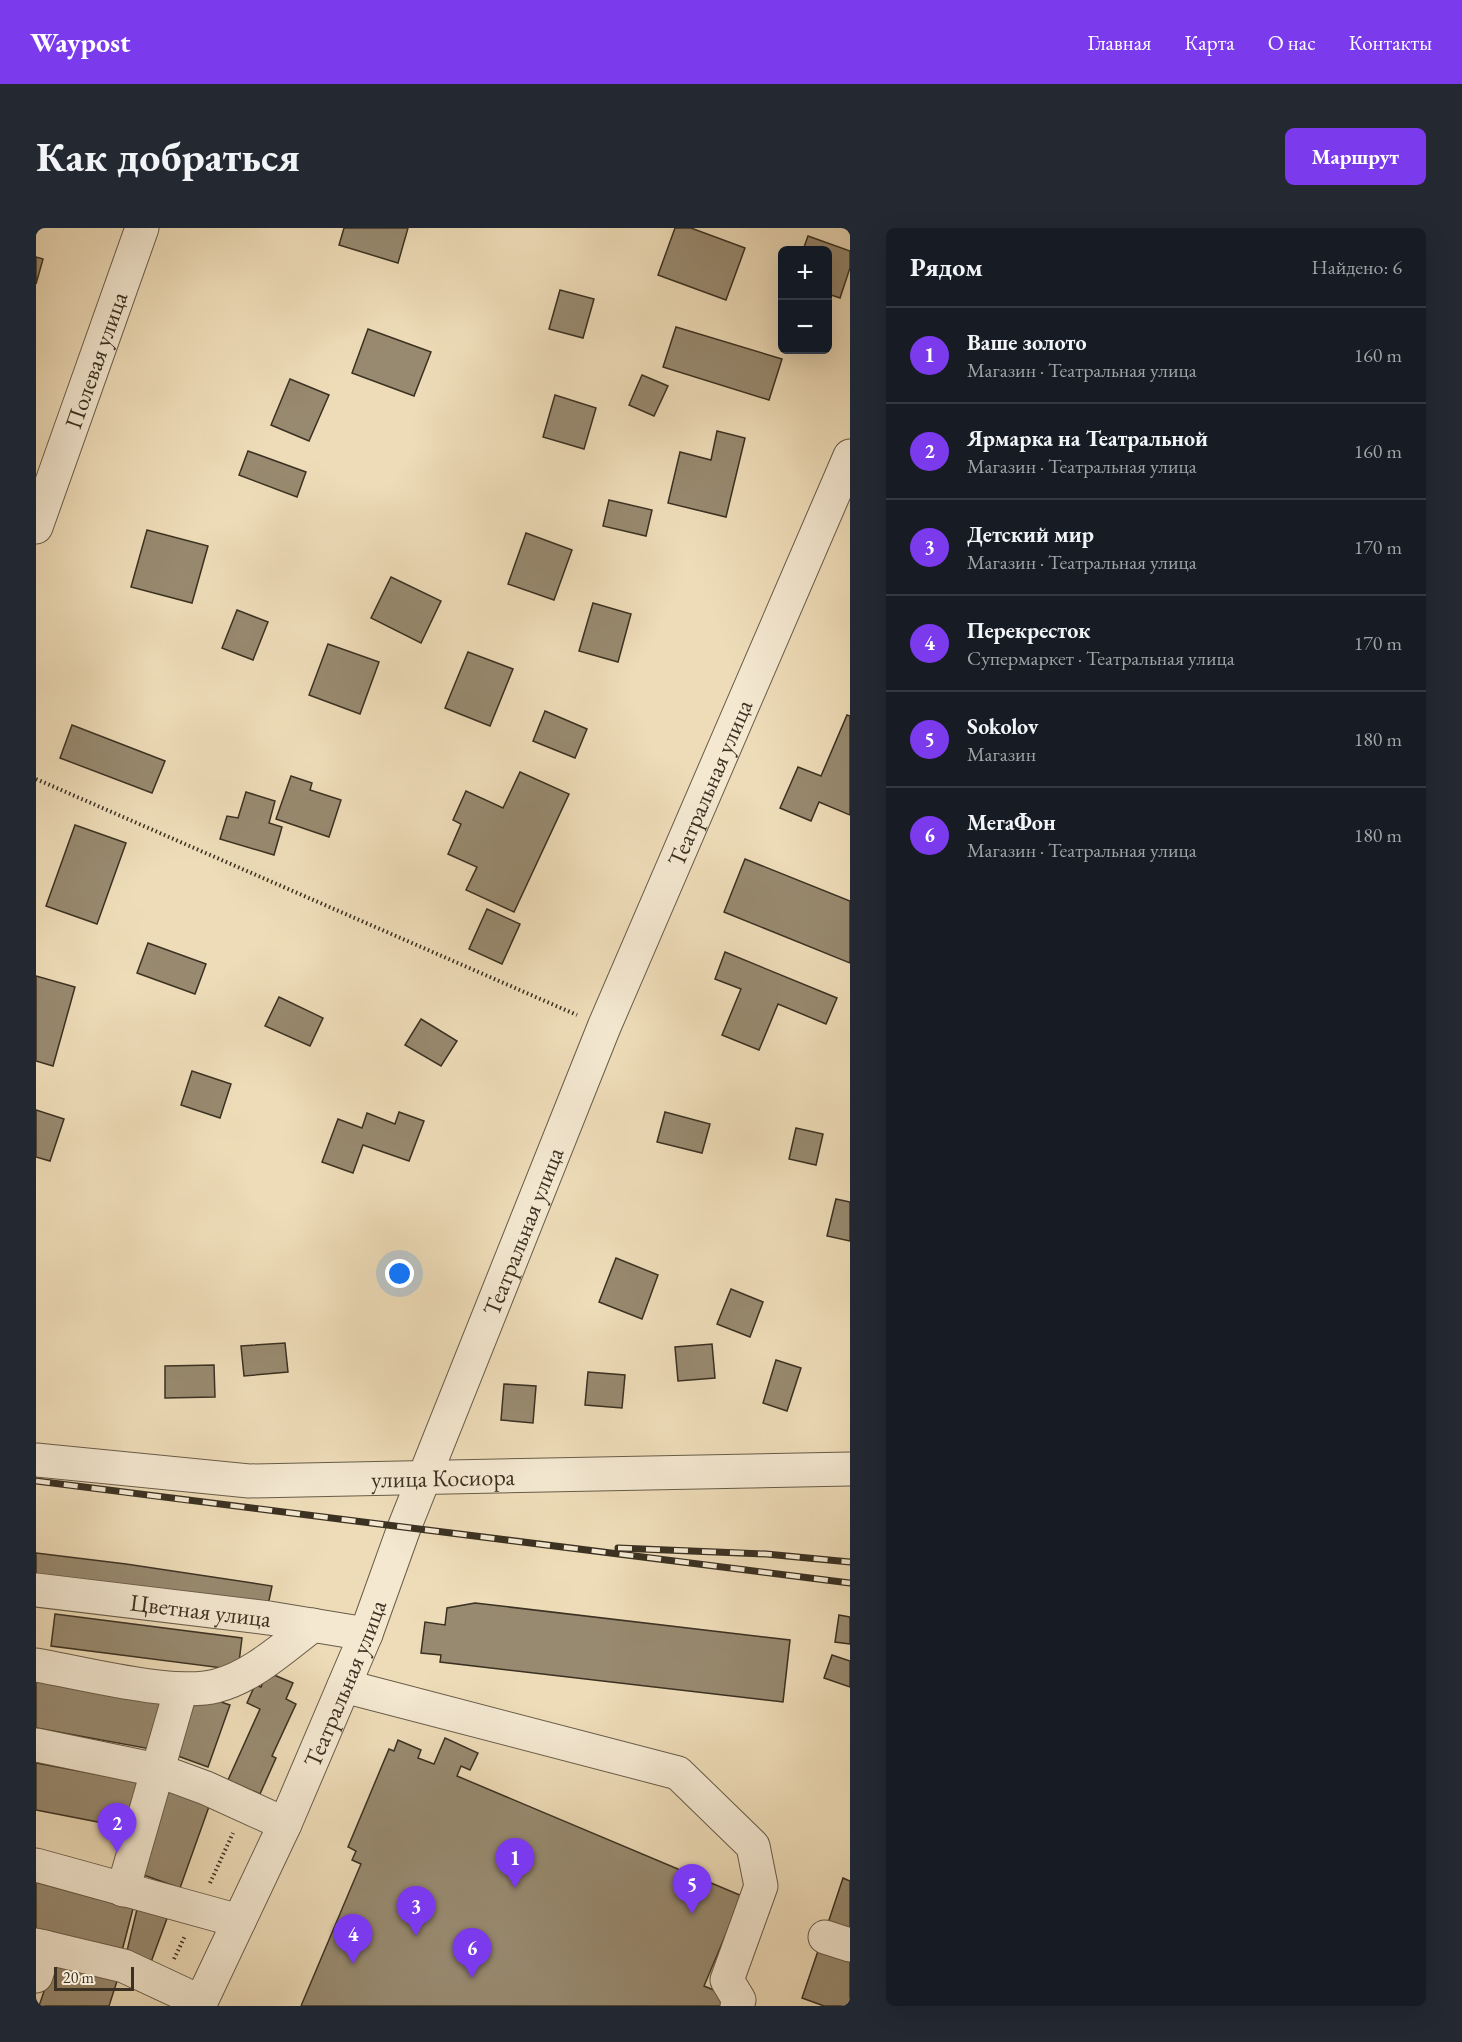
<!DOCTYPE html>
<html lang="ru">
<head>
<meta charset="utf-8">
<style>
  :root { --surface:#171b24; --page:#242831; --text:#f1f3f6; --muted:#9ea1a6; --line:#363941; --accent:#7c3aed }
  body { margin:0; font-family:"EB Garamond",serif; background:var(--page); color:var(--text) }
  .controls { position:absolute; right:18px; top:18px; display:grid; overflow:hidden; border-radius:9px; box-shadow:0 6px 24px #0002 }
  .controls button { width:54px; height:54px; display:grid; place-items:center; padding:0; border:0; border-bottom:2px solid var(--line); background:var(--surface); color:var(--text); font:30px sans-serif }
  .scale { position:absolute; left:18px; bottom:15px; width:80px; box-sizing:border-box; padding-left:6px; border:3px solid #3b3122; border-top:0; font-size:16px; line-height:21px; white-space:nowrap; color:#3b3122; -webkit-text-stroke:4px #f4e8d1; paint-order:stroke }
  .you { position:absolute; left:364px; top:1046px; width:21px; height:21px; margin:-15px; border:4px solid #fff; border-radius:50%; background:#1a73e8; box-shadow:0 0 0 9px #1a73e833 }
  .badge { display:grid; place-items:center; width:39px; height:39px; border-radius:50%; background:var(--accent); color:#fff; font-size:20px; font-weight:700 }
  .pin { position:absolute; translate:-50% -50px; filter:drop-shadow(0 2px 3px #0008) }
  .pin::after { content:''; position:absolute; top:32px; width:21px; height:18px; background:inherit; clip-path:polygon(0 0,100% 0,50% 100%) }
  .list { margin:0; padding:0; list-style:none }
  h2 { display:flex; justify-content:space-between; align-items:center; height:78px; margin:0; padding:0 24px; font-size:26px }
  h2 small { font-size:20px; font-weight:400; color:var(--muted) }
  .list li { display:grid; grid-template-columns:39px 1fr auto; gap:18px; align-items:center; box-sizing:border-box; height:96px; padding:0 24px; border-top:2px solid var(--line) }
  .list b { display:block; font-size:22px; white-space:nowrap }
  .list p { margin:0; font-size:20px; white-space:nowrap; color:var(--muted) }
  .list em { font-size:20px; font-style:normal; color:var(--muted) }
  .map { position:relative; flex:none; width:814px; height:1778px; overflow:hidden; border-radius:9px }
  header { display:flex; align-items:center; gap:36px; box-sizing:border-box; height:84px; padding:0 30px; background:var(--accent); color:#fff }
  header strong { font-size:28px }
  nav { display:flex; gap:33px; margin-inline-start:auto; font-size:21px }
  .intro { display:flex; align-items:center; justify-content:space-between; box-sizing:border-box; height:144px; padding:0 36px }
  h1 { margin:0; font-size:42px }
  .button { padding:15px 27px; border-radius:9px; background:var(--accent); color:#fff; font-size:21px; font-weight:700 }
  main { display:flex; gap:36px; padding:0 36px }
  aside { flex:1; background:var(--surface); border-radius:9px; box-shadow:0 6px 24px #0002 }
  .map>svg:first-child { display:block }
  .building { fill:#988a70; stroke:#3b3122; stroke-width:1.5 }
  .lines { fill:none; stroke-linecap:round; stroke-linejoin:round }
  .minor-casing { stroke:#685c48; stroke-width:35 }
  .path { stroke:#3b3122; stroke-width:4; stroke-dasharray:1.5 3; stroke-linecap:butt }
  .minor { stroke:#f4e8d1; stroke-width:33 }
  .rail-casing { stroke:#3b3122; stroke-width:7 }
  .rail { stroke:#f4e8d1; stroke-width:4.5; stroke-dasharray:14; stroke-linecap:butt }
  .labels { text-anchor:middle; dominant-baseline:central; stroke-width:4.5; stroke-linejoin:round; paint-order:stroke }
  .street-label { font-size:24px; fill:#3b3122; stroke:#f4e8d1 }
</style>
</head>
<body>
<header>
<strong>Waypost</strong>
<nav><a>Главная</a><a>Карта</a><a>О нас</a><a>Контакты</a></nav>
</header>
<div class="intro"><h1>Как добраться</h1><a class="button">Маршрут</a></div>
<main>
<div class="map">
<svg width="814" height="1778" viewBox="0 0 814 1778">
  <rect width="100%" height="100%" fill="#eedcb8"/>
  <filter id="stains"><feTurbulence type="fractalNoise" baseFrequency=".00333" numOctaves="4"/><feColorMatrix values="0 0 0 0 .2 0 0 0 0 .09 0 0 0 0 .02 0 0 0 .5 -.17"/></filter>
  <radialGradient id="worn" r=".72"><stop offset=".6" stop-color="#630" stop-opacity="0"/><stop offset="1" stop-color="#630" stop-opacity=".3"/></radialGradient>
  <g class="building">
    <polygon points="308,0 372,0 362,35 303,17"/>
    <polygon points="639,0 655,0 709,20 690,72 622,47"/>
    <polygon points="772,8 814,23 814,40 804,70 792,66 792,22 767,22"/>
    <polygon points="0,29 7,31 0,56"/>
    <polygon points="524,62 558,71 547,110 513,101"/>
    <polygon points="640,99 746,131 733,172 627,139"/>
    <polygon points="332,101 395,124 378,168 316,145"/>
    <polygon points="606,147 632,158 618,188 593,177"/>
    <polygon points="254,151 293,167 273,213 235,197"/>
    <polygon points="519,167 560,180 548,221 507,209"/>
    <polygon points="681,203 709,210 690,289 632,275 644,224 675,232"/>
    <polygon points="212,223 270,244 261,269 203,247"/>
    <polygon points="573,272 616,282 610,308 567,298"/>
    <polygon points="111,302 172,318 156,375 95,359"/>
    <polygon points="490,305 536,322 518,372 472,356"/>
    <polygon points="355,349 405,373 385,415 335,390"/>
    <polygon points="557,375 595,386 582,434 543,423"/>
    <polygon points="201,382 232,394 217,432 186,420"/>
    <polygon points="292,416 343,434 324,486 273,467"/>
    <polygon points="432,424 477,441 454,498 409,480"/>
    <polygon points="509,483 551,501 539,530 497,513"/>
    <polygon points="811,487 814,488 814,587 783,574 775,593 744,580 762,539 785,548"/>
    <polygon points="36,497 129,533 116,565 24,530"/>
    <polygon points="484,544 533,566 478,684 430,662 441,639 412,626 425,596 417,592 430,563 467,580"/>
    <polygon points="255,548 276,555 274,562 305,572 293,609 240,591"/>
    <polygon points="210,564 239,573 233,595 246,599 238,627 184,611 191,588 202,590"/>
    <polygon points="39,597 90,615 61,696 10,678"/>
    <polygon points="709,631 814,673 814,735 688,684"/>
    <polygon points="451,681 484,696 466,736 433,721"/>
    <polygon points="112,715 170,736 159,766 101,745"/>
    <polygon points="689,724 801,770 790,796 742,776 723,822 686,807 705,761 679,751"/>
    <polygon points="0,748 39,759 17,838 0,833"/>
    <polygon points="243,769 287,790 274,818 229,798"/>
    <polygon points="385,791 421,813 405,838 369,817"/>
    <polygon points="156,843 195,856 184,890 145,877"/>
    <polygon points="0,882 28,891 14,933 0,929"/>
    <polygon points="363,884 388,893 373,933 327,917 317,945 286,934 302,891 326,900 331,885 359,896"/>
    <polygon points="629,884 674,896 666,925 621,914"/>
    <polygon points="760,900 787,906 780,937 753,931"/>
    <polygon points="800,971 814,974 814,1013 791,1008"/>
    <polygon points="580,1030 622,1047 606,1091 563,1074"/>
    <polygon points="695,1061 727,1074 714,1109 681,1096"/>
    <polygon points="249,1115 252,1144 208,1148 205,1118"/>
    <polygon points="676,1116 679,1150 642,1153 639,1119"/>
    <polygon points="740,1132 765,1140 751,1183 727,1175"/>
    <polygon points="178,1137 179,1169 129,1170 129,1138"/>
    <polygon points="552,1144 589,1147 586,1180 549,1177"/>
    <polygon points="468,1156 500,1158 497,1195 465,1192"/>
    <polygon points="0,1325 90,1336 236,1358 231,1382 0,1350"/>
    <polygon points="439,1375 754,1412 747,1474 404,1434 405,1427 385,1425 389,1394 409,1397 411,1380"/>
    <polygon points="19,1386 206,1410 202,1442 15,1418"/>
    <polygon points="803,1387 814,1389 814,1416 799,1414"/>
    <polygon points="796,1427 814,1433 814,1459 788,1450"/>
    <polygon points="231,1444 257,1455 250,1471 260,1476 236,1528 240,1530 224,1566 192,1552 224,1481 211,1475 219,1457 225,1459"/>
    <polygon points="0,1448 129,1472 120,1522 0,1500"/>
    <polygon points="161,1466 194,1477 172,1539 139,1527"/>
    <polygon points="409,1510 442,1525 434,1542 425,1538 421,1548 706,1668 668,1758 690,1767 685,1778 265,1778 325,1636 316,1632 320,1623 312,1619 353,1521 358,1523 362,1512 385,1522 382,1530 398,1536"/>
    <polygon points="0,1535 102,1554 93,1600 0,1582"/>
    <polygon points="133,1559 175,1573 144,1660 102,1645"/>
    <polygon points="0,1648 99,1673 86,1723 0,1701"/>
    <polygon points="807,1650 814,1653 814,1706 791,1698"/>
    <polygon points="102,1677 133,1685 115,1734 90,1727"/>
    <polygon points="783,1720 814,1730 814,1778 788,1778 766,1770"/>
    <polygon points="20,1728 82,1750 73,1778 3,1778"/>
  </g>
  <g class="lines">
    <defs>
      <g id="minor">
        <path id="s1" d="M0 299 106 0"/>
        <path id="s2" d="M0 1232 213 1253 814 1241"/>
        <path id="s3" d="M0 1362 233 1390 330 1406"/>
        <path d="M0 1437C46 1445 138 1469 180 1458 216 1449 248 1419 277 1397"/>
        <polyline points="308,1458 642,1545 717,1618 725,1658 691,1752 703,1772 701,1778"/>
        <polyline points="0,1517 121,1542 170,1560 249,1596"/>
        <polyline points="0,1637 203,1693"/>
        <polyline points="87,1662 145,1461"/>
        <polyline points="789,1709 814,1717"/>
        <polyline points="0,1717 88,1738 165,1774"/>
        <polyline points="0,1748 9,1719"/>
        <path id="s4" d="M163 1778 249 1596 330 1406 368 1300 568 799 814 228"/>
      </g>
    </defs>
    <use href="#minor" class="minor-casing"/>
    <g class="path">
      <polyline points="0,551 541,787"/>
      <polyline points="174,1655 197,1605"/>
      <polyline points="138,1731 149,1708"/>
    </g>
    <use href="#minor" class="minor"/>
    <defs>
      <g id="rail">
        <polyline points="0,1253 814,1355"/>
        <polyline points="582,1320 730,1326 814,1334"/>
      </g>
    </defs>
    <use href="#rail" class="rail-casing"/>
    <use href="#rail" class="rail"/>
  </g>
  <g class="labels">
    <g class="street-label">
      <text stroke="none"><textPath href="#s1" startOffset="177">Полевая улица</textPath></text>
      <text stroke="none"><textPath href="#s4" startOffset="1326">Театральная улица</textPath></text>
      <text stroke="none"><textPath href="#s4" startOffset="840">Театральная улица</textPath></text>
      <text stroke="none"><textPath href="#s2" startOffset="408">улица Косиора</textPath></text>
      <text stroke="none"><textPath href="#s3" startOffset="166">Цветная улица</textPath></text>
      <text stroke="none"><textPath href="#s4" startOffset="354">Театральная улица</textPath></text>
    </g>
  </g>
  <rect width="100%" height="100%" filter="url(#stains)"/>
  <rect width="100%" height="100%" fill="url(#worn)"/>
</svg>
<div class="controls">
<button>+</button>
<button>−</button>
</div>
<div class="scale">20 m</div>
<div class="you"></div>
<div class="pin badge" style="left:479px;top:1660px">1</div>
<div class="pin badge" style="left:81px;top:1625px">2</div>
<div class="pin badge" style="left:380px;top:1708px">3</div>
<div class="pin badge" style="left:317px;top:1736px">4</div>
<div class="pin badge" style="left:656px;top:1686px">5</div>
<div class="pin badge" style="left:436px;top:1750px">6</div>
</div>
<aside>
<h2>Рядом<small>Найдено: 6</small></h2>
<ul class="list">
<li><span class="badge">1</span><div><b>Ваше золото</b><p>Магазин · Театральная улица</p></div><em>160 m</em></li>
<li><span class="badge">2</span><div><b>Ярмарка на Театральной</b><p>Магазин · Театральная улица</p></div><em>160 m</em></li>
<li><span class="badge">3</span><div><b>Детский мир</b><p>Магазин · Театральная улица</p></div><em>170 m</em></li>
<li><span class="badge">4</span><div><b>Перекресток</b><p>Супермаркет · Театральная улица</p></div><em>170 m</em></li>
<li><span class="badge">5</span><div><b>Sokolov</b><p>Магазин</p></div><em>180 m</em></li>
<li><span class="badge">6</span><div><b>МегаФон</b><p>Магазин · Театральная улица</p></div><em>180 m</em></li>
</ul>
</aside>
</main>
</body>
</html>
